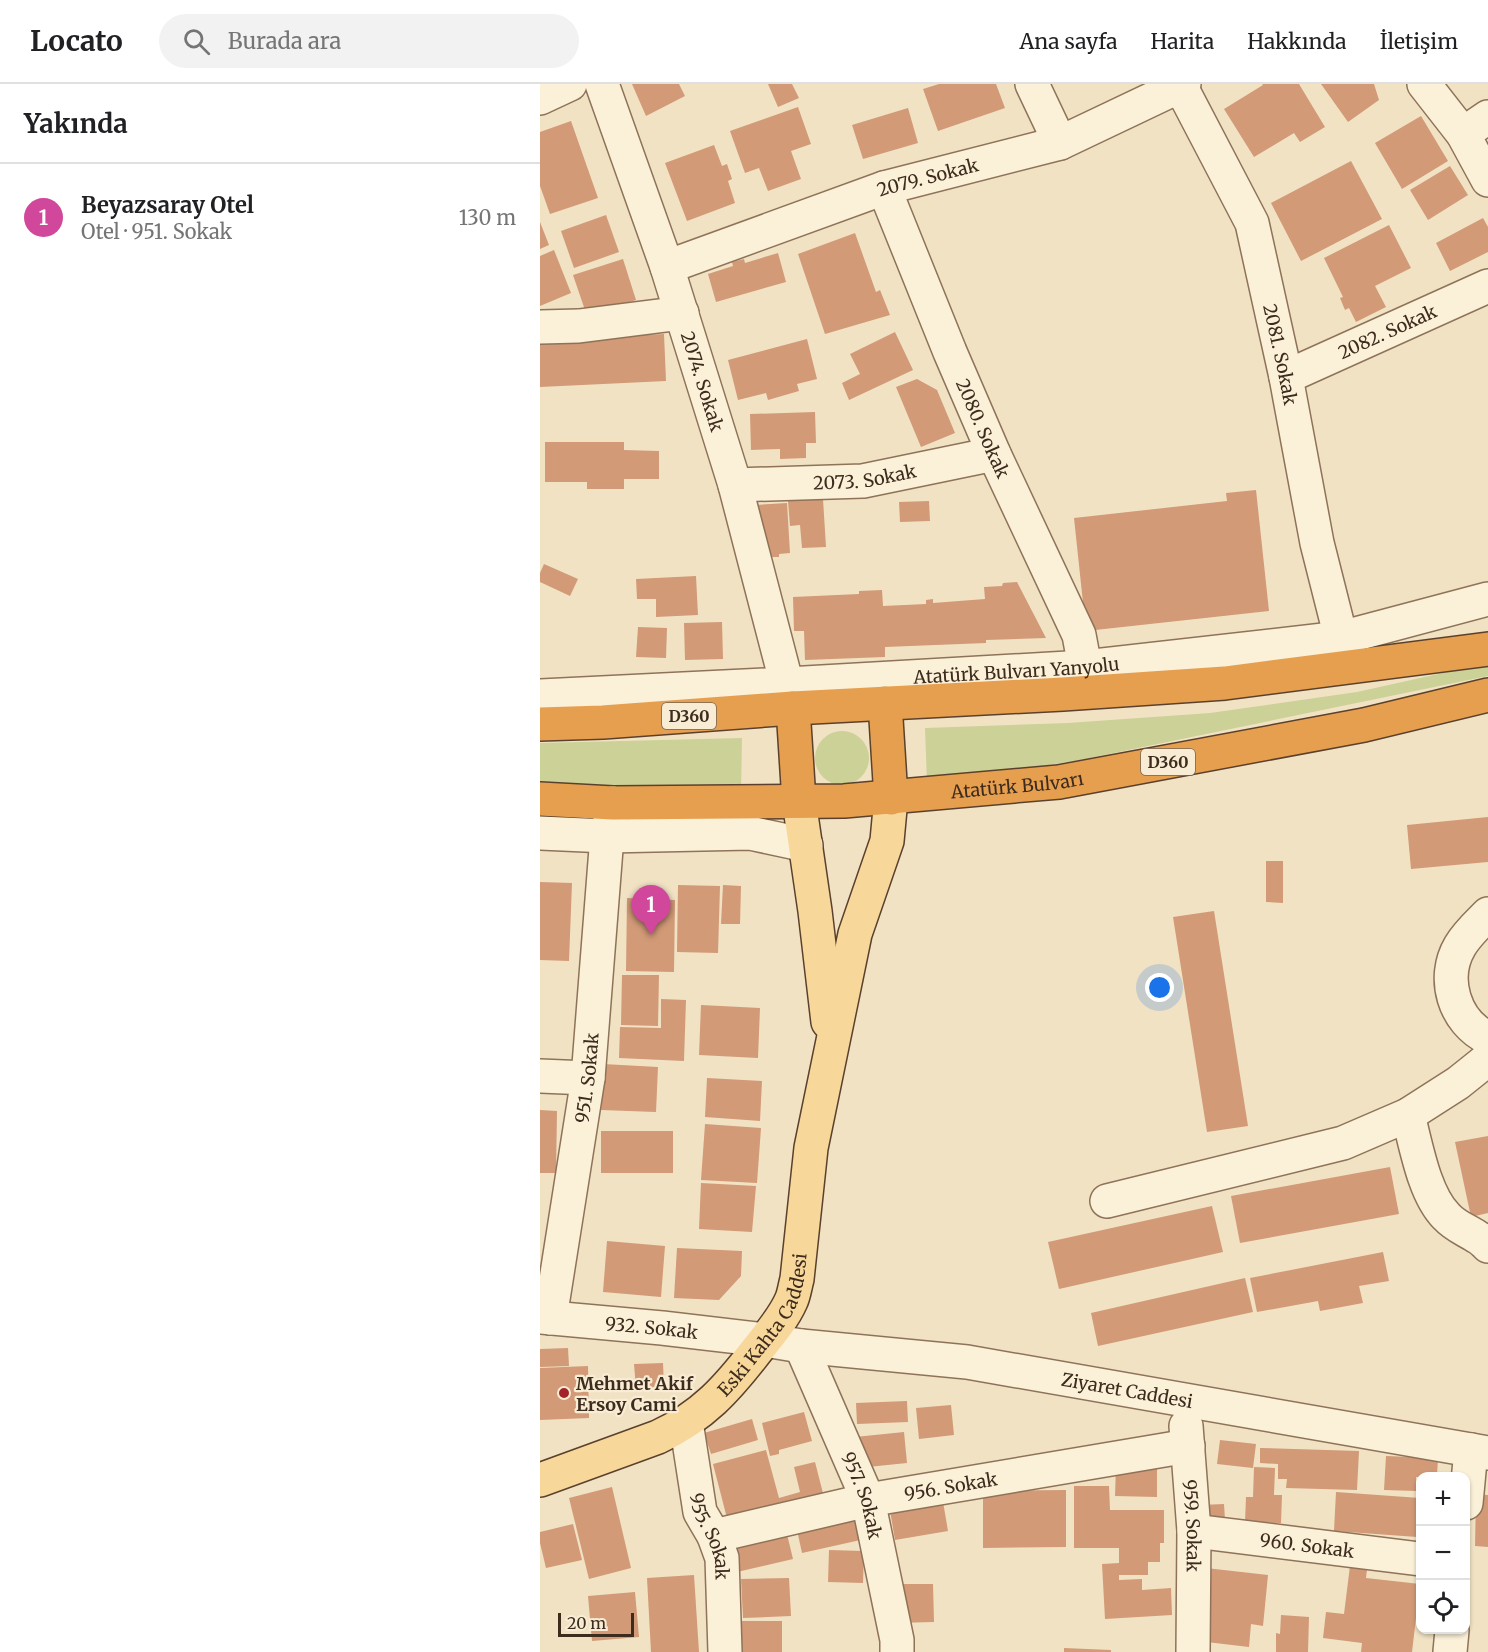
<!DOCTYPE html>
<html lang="tr">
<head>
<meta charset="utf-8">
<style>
  :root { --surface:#fff; --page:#f2f2f2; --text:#202124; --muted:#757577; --line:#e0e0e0; --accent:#2563eb }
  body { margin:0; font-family:Merriweather,serif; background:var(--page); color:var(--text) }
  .controls { position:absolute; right:18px; bottom:18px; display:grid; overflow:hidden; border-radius:12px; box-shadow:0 2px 4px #0004 }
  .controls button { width:54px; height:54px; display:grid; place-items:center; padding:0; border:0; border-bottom:2px solid var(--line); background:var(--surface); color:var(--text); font:30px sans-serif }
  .scale { position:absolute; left:18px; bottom:15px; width:76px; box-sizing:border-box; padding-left:6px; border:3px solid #3d2c1e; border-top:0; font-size:16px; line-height:21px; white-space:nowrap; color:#3d2c1e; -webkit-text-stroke:4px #f8edd4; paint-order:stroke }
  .you { position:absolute; left:620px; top:904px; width:21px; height:21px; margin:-15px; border:4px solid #fff; border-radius:50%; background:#1a73e8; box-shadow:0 0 0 9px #1a73e833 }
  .badge { display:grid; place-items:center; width:39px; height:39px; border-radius:50%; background:var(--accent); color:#fff; font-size:20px; font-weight:700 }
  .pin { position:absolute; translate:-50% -50px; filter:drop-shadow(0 2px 3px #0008) }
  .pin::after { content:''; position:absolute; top:32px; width:21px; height:18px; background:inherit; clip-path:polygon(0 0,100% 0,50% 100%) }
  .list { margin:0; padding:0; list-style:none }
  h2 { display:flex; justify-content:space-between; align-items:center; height:78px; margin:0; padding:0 24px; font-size:26px }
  h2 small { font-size:20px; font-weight:400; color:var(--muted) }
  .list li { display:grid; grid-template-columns:39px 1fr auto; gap:18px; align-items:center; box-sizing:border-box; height:108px; padding:0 24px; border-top:2px solid var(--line) }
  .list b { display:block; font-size:22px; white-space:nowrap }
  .list p { margin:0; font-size:20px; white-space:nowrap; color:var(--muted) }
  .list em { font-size:20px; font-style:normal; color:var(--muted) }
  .icon { flex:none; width:33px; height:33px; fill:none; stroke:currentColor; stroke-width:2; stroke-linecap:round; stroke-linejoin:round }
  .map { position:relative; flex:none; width:948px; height:1568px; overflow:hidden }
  header { display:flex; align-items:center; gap:36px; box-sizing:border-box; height:84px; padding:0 30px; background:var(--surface); border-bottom:2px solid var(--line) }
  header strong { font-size:28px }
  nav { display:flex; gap:33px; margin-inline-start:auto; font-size:21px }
  .search { width:420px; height:54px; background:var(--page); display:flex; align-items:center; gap:15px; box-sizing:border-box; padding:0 21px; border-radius:33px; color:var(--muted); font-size:22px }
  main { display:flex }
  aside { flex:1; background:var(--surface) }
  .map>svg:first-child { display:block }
  .green { fill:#ccd197 }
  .building { fill:#d29a77 }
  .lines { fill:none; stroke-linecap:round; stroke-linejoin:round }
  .minor-casing { stroke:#8e7359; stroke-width:36 }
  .major-casing { stroke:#5b412d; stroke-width:36 }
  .highway-casing { stroke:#5b412d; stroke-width:36 }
  .minor { stroke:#fbf0d8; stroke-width:33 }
  .major { stroke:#f7d79a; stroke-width:33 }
  .highway { stroke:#e69f4f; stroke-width:33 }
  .poi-dot { fill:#a12429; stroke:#f8edd4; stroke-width:2 }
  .labels { text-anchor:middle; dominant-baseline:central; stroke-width:4.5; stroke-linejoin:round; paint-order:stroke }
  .shield { fill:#f8edd4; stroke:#756655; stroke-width:1.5 }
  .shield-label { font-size:16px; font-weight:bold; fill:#3d2c1e }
  .street-label { font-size:18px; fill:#3d2c1e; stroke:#f8edd4 }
  .poi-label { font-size:18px; font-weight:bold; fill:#3d2c1e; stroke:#f8edd4; text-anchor:start }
</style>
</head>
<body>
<header>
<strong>Locato</strong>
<div class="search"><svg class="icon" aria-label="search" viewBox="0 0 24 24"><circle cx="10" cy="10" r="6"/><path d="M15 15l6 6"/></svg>Burada ara</div>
<nav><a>Ana sayfa</a><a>Harita</a><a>Hakkında</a><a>İletişim</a></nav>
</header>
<main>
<aside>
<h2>Yakında<small></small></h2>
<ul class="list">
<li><span class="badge" style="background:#d1479c">1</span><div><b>Beyazsaray Otel</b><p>Otel · 951. Sokak</p></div><em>130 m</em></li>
</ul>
</aside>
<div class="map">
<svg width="948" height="1568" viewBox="0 0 948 1568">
  <rect width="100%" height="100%" fill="#f1e2c4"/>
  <g class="green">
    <polygon points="948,579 948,592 535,677 387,699 385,644 528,639 670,629 817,608"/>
    <circle cx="302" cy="674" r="27"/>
    <polygon points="202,654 201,710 0,701 0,659"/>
  </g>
  <g class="building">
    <polygon points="92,0 139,0 145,12 106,32"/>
    <polygon points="228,0 252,0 259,14 238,23"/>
    <polygon points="399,0 456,0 465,24 398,47 383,5"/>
    <polygon points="722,0 759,0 785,43 760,58 754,49 714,73 684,25 723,1"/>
    <polygon points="781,0 834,0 839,16 808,38"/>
    <polygon points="258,23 271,60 251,67 261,95 228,107 219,84 205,89 190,47"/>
    <polygon points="368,24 378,59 323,75 312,41"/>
    <polygon points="881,32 908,77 862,105 835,59"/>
    <polygon points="31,37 58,114 10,130 0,102 0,48"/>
    <polygon points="174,61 182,82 187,80 192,95 188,97 195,119 147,137 125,79"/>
    <polygon points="811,77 842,135 761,177 731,119"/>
    <polygon points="910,82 928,111 888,136 870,106"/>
    <polygon points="66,131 79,168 34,184 21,147"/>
    <polygon points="943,134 948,143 948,168 910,187 896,159"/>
    <polygon points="0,138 9,161 0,165"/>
    <polygon points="849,141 871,184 835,202 846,223 816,238 809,224 805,226 800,214 803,213 784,174"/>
    <polygon points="315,149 336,208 340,206 350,231 285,250 258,170"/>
    <polygon points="14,166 31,209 0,222 0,172"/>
    <polygon points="238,169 246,198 176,218 168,190 193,182 192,178 204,175 205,179"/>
    <polygon points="83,175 96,216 47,232 33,191"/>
    <polygon points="355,248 373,286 309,316 302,299 320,290 310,270"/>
    <polygon points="124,250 126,297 0,303 0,256"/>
    <polygon points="267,255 277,295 257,300 259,307 228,316 226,309 198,316 188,276"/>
    <polygon points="377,295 397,306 415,349 381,363 356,303"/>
    <polygon points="275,328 276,359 266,359 266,374 240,375 240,365 211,366 210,330"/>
    <polygon points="5,358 84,358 84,366 119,367 119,395 84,395 84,405 47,405 47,398 5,398"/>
    <polygon points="716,406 729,527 546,547 534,434 687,417 686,409"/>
    <polygon points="283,415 286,463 262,464 260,441 250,442 248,417"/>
    <polygon points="389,417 390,437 360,438 359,418"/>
    <polygon points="247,419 250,469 239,470 239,473 222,473 215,421"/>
    <polygon points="4,480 38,495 30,512 0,498 0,489"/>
    <polygon points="156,492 158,531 116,533 116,515 97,515 96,495"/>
    <polygon points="477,498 506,554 446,556 446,559 345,563 345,573 265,576 264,547 254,547 253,513 319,510 319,507 342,506 343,522 386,520 386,516 393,515 393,519 445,515 444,503 462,502 463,499"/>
    <polygon points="182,538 183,575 145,576 144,539"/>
    <polygon points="98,543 127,544 126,574 96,573"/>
    <polygon points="948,733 948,778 871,785 867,741"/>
    <polygon points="726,777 743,777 743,819 726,818"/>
    <polygon points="0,798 32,799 29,877 0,876"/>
    <polygon points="138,801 180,802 178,869 137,868"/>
    <polygon points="183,801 201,802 200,840 181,840"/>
    <polygon points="87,814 135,816 134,888 86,887"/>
    <polygon points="674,827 708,1042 667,1048 633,833"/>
    <polygon points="82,891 119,891 118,942 81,941"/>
    <polygon points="121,915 146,916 144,977 79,974 80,943 121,944"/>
    <polygon points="161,921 220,924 218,974 159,971"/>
    <polygon points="63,980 118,983 116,1028 61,1026"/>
    <polygon points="167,994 222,997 220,1037 165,1033"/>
    <polygon points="0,1026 17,1027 16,1089 0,1089"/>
    <polygon points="165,1040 221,1044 217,1099 161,1096"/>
    <rect x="61" y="1047" width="72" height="42"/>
    <polygon points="948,1052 948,1129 931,1133 915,1058"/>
    <polygon points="850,1083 859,1130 700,1159 691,1112"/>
    <polygon points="161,1099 216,1102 212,1148 159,1145"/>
    <polygon points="672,1122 683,1168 519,1205 508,1158"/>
    <polygon points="67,1157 125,1162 121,1213 63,1208"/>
    <polygon points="137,1164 202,1167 201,1192 179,1216 134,1214"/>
    <polygon points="843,1168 849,1197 819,1202 823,1219 780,1227 778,1217 717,1228 710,1194"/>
    <polygon points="705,1194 713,1228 558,1262 551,1229"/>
    <polygon points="28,1264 29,1282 0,1283 0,1265"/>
    <polygon points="123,1279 124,1303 96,1304 94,1280"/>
    <polygon points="48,1282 49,1334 0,1336 0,1284"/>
    <polygon points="367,1317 368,1338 317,1340 316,1319"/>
    <polygon points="411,1321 414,1351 379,1355 376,1324"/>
    <polygon points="264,1328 272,1357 239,1366 239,1370 230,1372 222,1339"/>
    <polygon points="212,1335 218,1356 171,1370 164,1349"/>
    <polygon points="364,1348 367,1379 318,1384 315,1353"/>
    <polygon points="680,1356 716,1360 713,1384 677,1380"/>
    <polygon points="720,1364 819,1367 817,1406 746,1404 747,1395 738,1395 738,1380 720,1379"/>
    <polygon points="226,1366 239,1414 260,1408 254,1383 275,1378 285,1417 189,1442 173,1380"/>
    <polygon points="846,1372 898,1374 897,1392 876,1393 876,1407 844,1406"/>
    <polygon points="576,1381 617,1381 617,1413 575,1412"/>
    <polygon points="714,1383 735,1384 734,1411 742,1411 741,1439 705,1438 706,1413 713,1413"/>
    <polygon points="534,1402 569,1402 570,1426 624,1426 624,1459 620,1459 620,1478 608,1478 608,1491 579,1491 579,1496 602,1495 602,1506 631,1504 632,1531 565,1535 562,1480 579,1479 579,1464 534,1464"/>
    <polygon points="72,1403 91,1484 49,1495 29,1414"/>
    <polygon points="401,1406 408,1447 355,1456 348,1415"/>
    <polygon points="526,1406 526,1463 443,1464 443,1407"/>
    <polygon points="796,1408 880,1414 880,1437 878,1437 877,1453 794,1447"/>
    <polygon points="936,1410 948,1411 948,1463 935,1462"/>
    <polygon points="684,1420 685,1436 662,1437 661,1421"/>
    <polygon points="317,1422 325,1455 262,1469 255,1437"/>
    <polygon points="33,1440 42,1476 6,1484 0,1459 0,1448"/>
    <polygon points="246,1446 253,1475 197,1488 191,1459"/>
    <polygon points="289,1466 324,1467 323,1499 288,1498"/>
    <polygon points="811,1474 828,1476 826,1494 880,1500 872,1568 821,1568 822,1559 783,1554 786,1528 804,1530"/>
    <polygon points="666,1484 728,1491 723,1542 711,1540 709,1563 658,1557"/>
    <polygon points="154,1491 159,1568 111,1568 107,1494"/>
    <polygon points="249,1494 251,1532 203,1534 201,1495"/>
    <polygon points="354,1500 393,1500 394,1538 355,1539"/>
    <polygon points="95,1508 99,1553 52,1557 48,1512"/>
    <polygon points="741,1531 769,1533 768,1568 736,1568 736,1549 740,1550"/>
    <rect x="198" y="1537" width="44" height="31"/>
    <polygon points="524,1564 571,1566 571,1568 524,1568"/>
  </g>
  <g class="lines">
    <defs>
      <g id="minor">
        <path id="s1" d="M62 0 127 183 195 401 252 620"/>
        <polyline points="492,0 520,59"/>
        <polyline points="884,0 923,50 948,96"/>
        <path id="s2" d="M641 3 712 139 746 293 777 459 801 554"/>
        <polyline points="0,14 30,0"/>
        <polyline points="923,50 948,33"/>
        <path id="s3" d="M344 104 410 268 454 370 539 551 545 583"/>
        <path id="s4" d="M127 183 344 104 520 59 644 0"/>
        <polyline points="0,243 39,242 142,229"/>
        <path id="s5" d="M746 293 948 202"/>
        <path id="s6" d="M195 401 323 397 454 370"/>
        <path id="s7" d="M0 612 247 600 545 583 801 554 948 515"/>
        <polyline points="0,749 67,752 210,749 266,761"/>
        <path d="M948 830C938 840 927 850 920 862 901 894 914 938 948 954"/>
        <polyline points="0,992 48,994"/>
        <path d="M868 1031C876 1061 884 1110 906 1132 916 1143 925 1145 937 1153 941 1155 945 1159 948 1162"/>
        <polyline points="567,1117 803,1059 868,1031 918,999 948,975"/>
        <path id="s8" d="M0 1233 122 1244 225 1256 261 1262 427 1278 948 1369"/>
        <path id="s9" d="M10 1234 48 994 67 752 73 719"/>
        <path id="s10" d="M261 1262 328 1416 357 1556V1568"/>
        <path id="s11" d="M146 1338 160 1428 174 1452 182 1474 185 1568"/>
        <path id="s12" d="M646 1342 654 1447 653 1568"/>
        <polyline points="926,1419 931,1366"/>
        <path id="s13" d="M654 1447 880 1475"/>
        <path id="s14" d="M174 1452 328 1416 648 1362"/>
        <polyline points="910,1568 912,1546"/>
      </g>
      <g id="major">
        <polyline points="259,717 275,827 288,938"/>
        <path id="s15" d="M0 1396 118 1353C163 1332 187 1305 217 1266 229 1251 243 1235 251 1217 254 1211 255 1202 257 1195L271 1064 315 850 347 757 351 714"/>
      </g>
      <g id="highway">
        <polyline points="345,619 351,714"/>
        <polyline points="253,624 259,717"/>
        <polyline points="0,640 63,638 253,624 523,610 685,599 948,565"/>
        <path id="s16" d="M0 715 73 719 304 717 519 698 824 641 948 611"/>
      </g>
    </defs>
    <use href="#minor" class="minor-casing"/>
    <use href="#major" class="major-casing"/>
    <use href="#highway" class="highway-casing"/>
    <use href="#minor" class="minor"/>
    <use href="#major" class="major"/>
    <use href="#highway" class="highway"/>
  </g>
  <circle class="poi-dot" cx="24" cy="1309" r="6"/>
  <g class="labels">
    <g class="shield">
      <rect x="122" y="619" width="54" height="26" rx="4.5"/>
      <rect x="601" y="665" width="54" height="26" rx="4.5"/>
    </g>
    <g class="shield-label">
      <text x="149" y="632">D360</text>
      <text x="628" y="678">D360</text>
    </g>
    <g class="street-label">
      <text stroke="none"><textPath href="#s4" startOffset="276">2079. Sokak</textPath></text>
      <text stroke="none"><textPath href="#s5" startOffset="111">2082. Sokak</textPath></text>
      <text stroke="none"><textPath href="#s2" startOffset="288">2081. Sokak</textPath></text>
      <text stroke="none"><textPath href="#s1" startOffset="314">2074. Sokak</textPath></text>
      <text stroke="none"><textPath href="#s3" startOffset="260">2080. Sokak</textPath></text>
      <text stroke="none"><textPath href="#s6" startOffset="130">2073. Sokak</textPath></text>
      <text stroke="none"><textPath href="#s7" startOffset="477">Atatürk Bulvarı Yanyolu</textPath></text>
      <text stroke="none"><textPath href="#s16" startOffset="478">Atatürk Bulvarı</textPath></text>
      <text stroke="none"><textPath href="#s9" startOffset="243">951. Sokak</textPath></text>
      <text stroke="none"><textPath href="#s15" startOffset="285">Eski Kahta Caddesi</textPath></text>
      <text stroke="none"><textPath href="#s8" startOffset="112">932. Sokak</textPath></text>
      <text stroke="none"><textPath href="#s8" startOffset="592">Ziyaret Caddesi</textPath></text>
      <text stroke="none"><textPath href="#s14" startOffset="242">956. Sokak</textPath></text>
      <text stroke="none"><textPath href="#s10" startOffset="162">957. Sokak</textPath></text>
      <text stroke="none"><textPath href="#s12" startOffset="100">959. Sokak</textPath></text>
      <text stroke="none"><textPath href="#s11" startOffset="118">955. Sokak</textPath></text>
      <text stroke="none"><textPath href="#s13" startOffset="114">960. Sokak</textPath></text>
    </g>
    <g class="poi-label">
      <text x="36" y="1299">Mehmet Akif<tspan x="36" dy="21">Ersoy Cami</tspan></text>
    </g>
  </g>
</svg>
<div class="controls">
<button>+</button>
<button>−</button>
<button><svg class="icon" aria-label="locate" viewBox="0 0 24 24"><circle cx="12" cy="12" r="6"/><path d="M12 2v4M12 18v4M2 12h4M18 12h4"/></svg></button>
</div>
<div class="scale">20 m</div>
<div class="you"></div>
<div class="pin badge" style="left:111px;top:851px;background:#d1479c">1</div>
</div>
</main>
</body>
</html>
